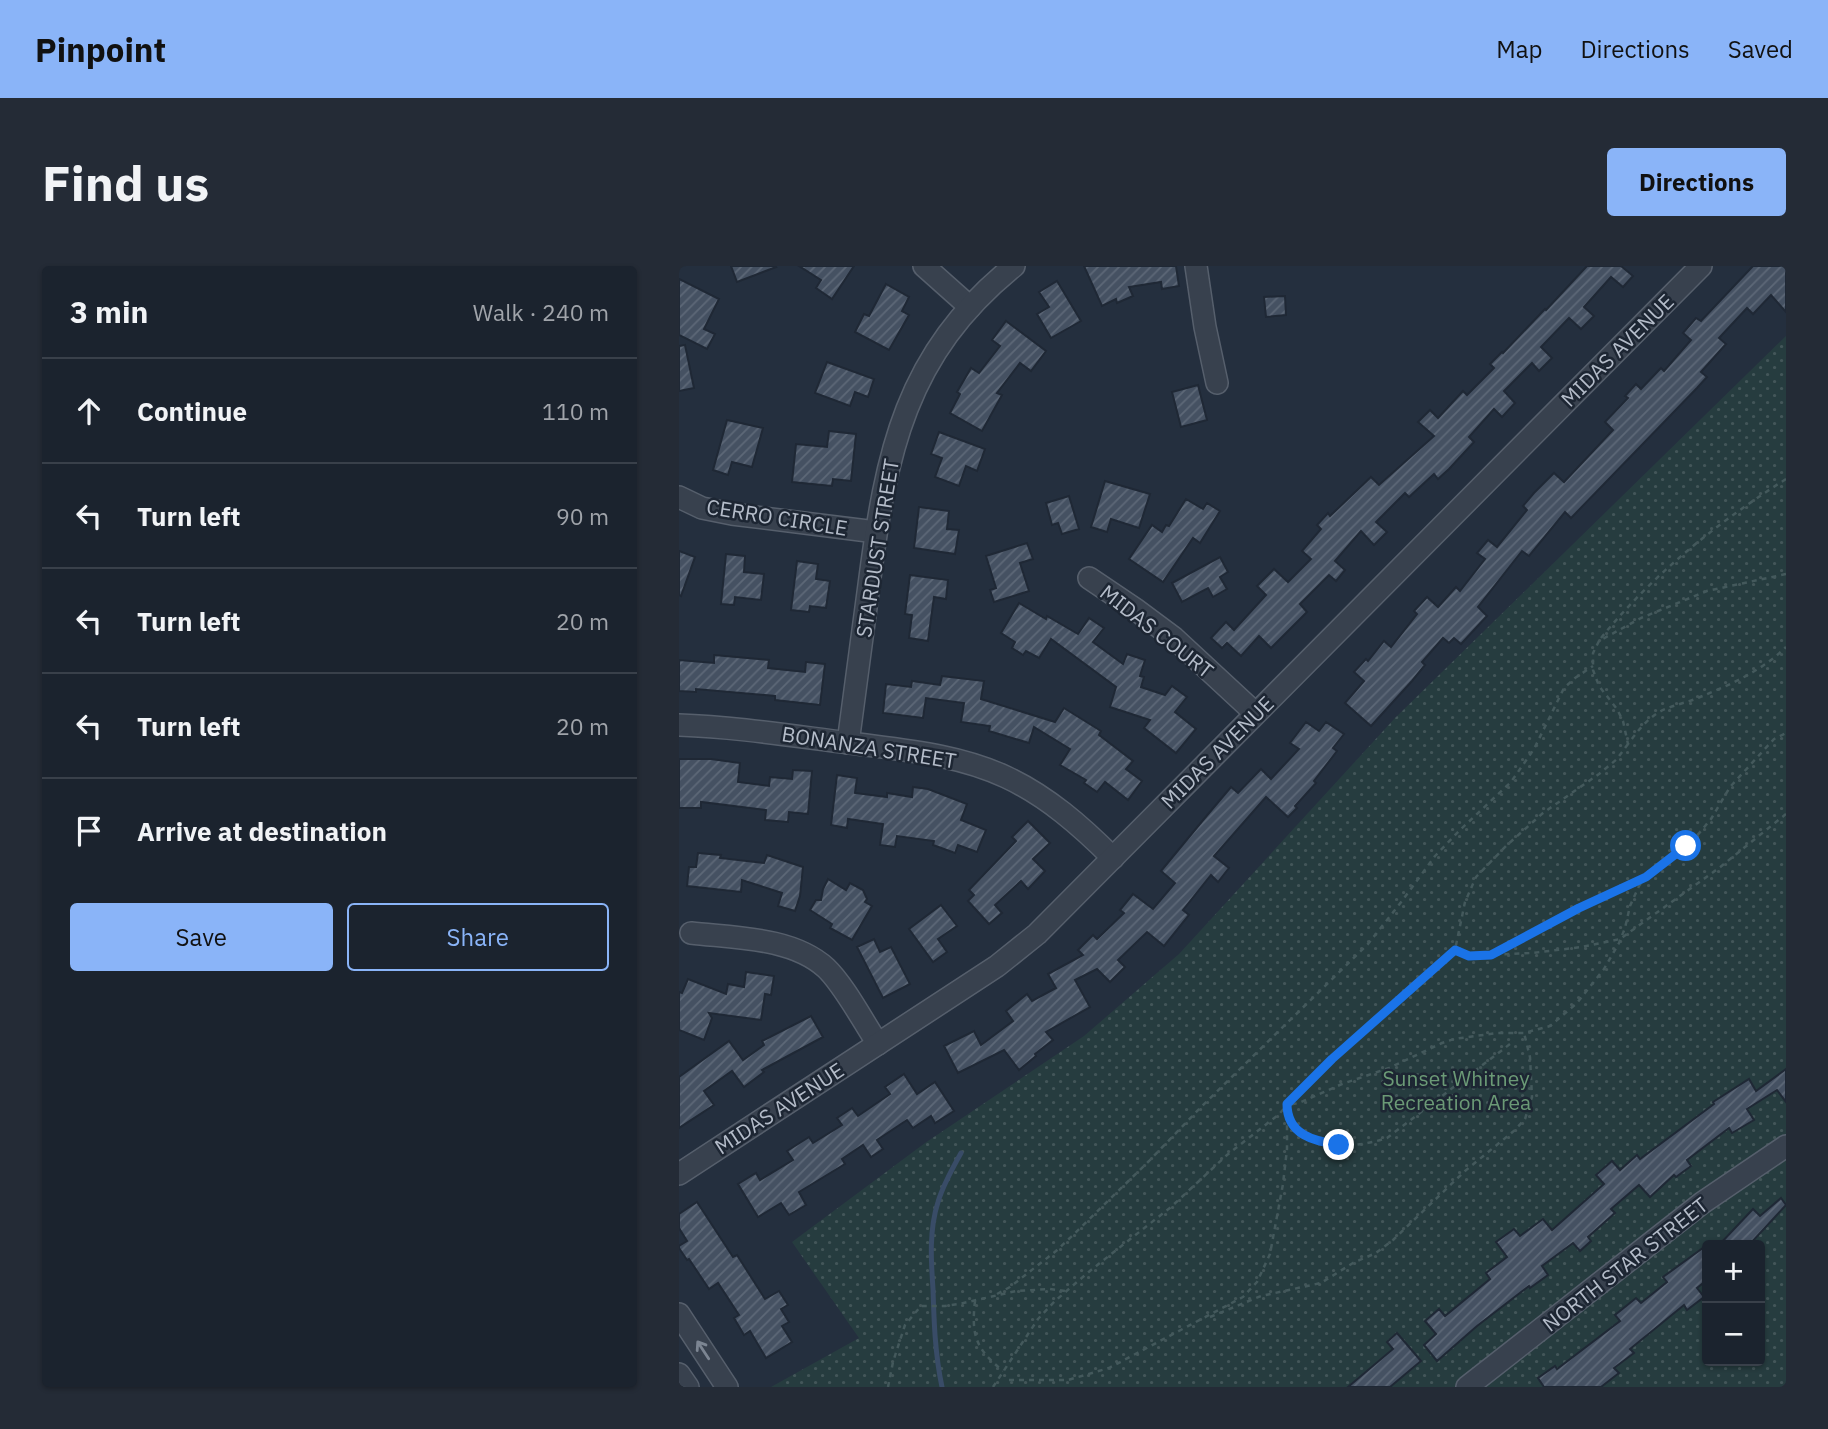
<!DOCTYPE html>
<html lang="en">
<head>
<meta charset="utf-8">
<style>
  :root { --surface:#1b232e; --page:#242b36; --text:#f1f3f6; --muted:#a0a4aa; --line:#39404a; --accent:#8ab4f8 }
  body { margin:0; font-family:"IBM Plex Sans",sans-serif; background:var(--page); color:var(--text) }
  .controls { position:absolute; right:21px; bottom:21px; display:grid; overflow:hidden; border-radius:7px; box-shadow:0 2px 5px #0004 }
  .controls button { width:63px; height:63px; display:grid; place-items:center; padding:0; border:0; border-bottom:2px solid var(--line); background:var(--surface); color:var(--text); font:35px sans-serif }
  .stop { position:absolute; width:21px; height:21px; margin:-16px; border:5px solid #1a73e8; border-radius:50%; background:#fff }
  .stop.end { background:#1a73e8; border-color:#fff; box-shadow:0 2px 7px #0008 }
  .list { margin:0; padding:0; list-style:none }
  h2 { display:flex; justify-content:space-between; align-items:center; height:91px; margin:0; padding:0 28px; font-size:30px }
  h2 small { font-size:23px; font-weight:400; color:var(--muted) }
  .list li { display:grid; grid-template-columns:46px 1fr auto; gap:21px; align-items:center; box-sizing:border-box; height:105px; padding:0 28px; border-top:2px solid var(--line) }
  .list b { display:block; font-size:26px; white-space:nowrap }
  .list em { font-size:23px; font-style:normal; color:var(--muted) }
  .actions { display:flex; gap:14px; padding:21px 28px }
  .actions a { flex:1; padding:16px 0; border:2px solid var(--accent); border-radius:7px; text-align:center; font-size:24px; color:var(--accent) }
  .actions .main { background:var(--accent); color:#111 }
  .icon { flex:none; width:38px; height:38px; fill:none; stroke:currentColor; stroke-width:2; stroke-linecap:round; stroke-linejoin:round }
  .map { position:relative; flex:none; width:1107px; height:1121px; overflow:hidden; border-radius:7px }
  header { display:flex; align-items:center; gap:42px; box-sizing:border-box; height:98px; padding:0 35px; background:var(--accent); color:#111 }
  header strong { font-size:33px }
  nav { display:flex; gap:38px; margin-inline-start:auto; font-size:24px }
  .intro { display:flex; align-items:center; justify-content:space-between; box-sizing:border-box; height:168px; padding:0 42px }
  h1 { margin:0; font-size:49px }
  .button { padding:18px 32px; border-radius:7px; background:var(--accent); color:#111; font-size:24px; font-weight:700 }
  main { display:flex; gap:42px; padding:0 42px }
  aside { flex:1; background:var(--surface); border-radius:7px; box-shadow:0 2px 5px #0004 }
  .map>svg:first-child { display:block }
  .park { fill:url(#park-dots); fill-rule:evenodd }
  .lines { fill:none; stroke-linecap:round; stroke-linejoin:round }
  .stream { stroke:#394c67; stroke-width:5 }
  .building { fill:url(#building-hatch); stroke:#1f2835; stroke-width:2 }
  .minor-casing { stroke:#565f6c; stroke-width:24 }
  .path { stroke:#44595c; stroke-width:2.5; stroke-dasharray:5 5; stroke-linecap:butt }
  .minor { stroke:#38414e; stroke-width:21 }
  .oneway { stroke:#7c8592 }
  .route { stroke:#1a73e8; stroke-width:9 }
  .labels { text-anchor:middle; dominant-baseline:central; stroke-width:5; stroke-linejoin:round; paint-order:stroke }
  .street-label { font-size:21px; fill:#b4bcc9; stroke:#1d2633 }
  .park-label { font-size:21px; fill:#6b9a76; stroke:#1d2633 }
</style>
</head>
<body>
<header>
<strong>Pinpoint</strong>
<nav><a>Map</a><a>Directions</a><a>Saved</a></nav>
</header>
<div class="intro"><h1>Find us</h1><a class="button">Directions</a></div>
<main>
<aside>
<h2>3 min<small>Walk · 240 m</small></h2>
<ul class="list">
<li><svg class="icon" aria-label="ahead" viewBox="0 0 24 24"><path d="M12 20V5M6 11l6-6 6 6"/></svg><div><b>Continue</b></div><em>110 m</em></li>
<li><svg class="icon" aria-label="left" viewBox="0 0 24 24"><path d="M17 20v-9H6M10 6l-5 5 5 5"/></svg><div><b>Turn left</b></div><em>90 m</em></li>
<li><svg class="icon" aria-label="left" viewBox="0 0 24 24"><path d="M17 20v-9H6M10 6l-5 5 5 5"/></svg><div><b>Turn left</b></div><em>20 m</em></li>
<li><svg class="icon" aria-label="left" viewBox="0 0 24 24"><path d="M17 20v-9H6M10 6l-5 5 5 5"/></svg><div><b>Turn left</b></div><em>20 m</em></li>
<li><svg class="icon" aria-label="arrive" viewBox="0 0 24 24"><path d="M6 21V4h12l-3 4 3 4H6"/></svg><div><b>Arrive at destination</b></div></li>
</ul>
<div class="actions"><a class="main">Save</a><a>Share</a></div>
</aside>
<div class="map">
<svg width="1107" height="1121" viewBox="0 0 1107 1121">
  <defs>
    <pattern id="park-dots" width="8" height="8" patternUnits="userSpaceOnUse" patternTransform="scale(1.75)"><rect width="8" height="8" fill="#263c3f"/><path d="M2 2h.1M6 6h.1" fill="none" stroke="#435659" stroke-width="1.8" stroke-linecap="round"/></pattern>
    <pattern id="building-hatch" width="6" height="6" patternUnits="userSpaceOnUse" patternTransform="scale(1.75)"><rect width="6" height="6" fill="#455162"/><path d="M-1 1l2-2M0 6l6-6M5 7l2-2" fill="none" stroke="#5d6877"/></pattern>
  </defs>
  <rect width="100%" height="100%" fill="#242f3e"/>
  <path class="park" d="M1107 70V1121H92L180 1072 113 976 246 877 405 770 500 688 716 452ZM1028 979H1081V1095H1028Z"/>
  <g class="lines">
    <path class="stream" d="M263 1121C256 1088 255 1056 254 1023 252 994 250 964 259 936 264 919 273 903 282 887"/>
  </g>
  <g class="building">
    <polygon points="52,0 96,0 97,1 58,16"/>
    <polygon points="120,0 175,0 153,33 137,22 142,14"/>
    <polygon points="405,0 497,0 500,20 483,23 482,16 450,21 454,30 438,37 437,33 423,40"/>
    <polygon points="908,0 942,0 954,10 944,21 932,11 905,41 915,50 902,63 890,52 862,81 873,92 860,105 853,97 825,125 836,137 823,151 815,143 790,171 795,176 770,203 759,213 755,208 730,231 726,227 697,256 708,266 695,279 682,265 656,295 666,304 657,315 650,309 621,338 628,346 592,382 580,370 562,390 548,377 543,382 532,372 547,356 555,364 587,329 578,320 595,303 609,316 632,293 623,285 642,263 638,259 649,247 651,250 692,211 700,219 755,170 739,156 751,144 759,152 784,125 788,129 815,102 811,98 823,86 824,87 866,43 867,44"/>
    <polygon points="1074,0 1107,0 1107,46 1092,29 1074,48 1068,42 1040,72 1047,78 1022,106 1028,111 1018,122 892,252 886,246 850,290 843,285 799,341 808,350 782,378 775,372 770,377 764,372 743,396 746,399 733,415 692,460 666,437 685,415 675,406 687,393 689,395 705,375 712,381 738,348 735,345 748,331 759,341 777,321 781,325 806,293 798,287 809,274 818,281 848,244 844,240 855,227 875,207 885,216 934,164 926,156 949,132 946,130 957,118 962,123 982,102 985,105 1012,74 1004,67 1017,52 1022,55"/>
    <polygon points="0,13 40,33 25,63 36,68 28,83 0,69"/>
    <polygon points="378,15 402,55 372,72 358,48 370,41 360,26"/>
    <polygon points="207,18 230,31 223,45 230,49 210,84 176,66 185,48 190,50"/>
    <polygon points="606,30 607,49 587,51 585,31"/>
    <polygon points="327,55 367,85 352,105 341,97 318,127 323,129 303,165 271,147 281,128 278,126 292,102 300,107 321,80 313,74"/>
    <polygon points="6,79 15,122 0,125 0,80"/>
    <polygon points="148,96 195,113 189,131 176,126 171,140 136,127"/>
    <polygon points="519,119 528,154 502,161 493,126"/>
    <polygon points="48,154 84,162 73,201 53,196 49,209 34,204"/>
    <polygon points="150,165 177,168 172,215 154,213 153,220 113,216 117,178 148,181"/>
    <polygon points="260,166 306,183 298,205 287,200 280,220 256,211 263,192 252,188"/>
    <polygon points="426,215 471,228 460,262 432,253 428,266 412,261"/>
    <polygon points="390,230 400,263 383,268 379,257 373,259 367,237"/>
    <polygon points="507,233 524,243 528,237 541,245 521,277 514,272 484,316 450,293 473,259 483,266 487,259 490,260"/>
    <polygon points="240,241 270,245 268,263 280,264 276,288 235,282"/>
    <polygon points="348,277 354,293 341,297 350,325 315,336 311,324 317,322 307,290"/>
    <polygon points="0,285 16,291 2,330 0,329"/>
    <polygon points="47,288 66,290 65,306 85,308 82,334 56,331 55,339 42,338"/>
    <polygon points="541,291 549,306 541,311 548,323 534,331 529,322 503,336 493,317"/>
    <polygon points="118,295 139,298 137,313 151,315 147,342 131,340 130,346 112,344"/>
    <polygon points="231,309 269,314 267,333 255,331 249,375 230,372 233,349 226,348"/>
    <polygon points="340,337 367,353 368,350 399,368 410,352 425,362 414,376 444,398 448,388 466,394 461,410 465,411 462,421 486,429 493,420 508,431 496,446 517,463 497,487 465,462 471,454 431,441 437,421 372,373 360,392 347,385 344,389 333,382 336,376 322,367"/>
    <polygon points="35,389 90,394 89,402 126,406 127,396 146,398 141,439 96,434 96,430 17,423 17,426 0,425 0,394 35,397"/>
    <polygon points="263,410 305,415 302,433 376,456 385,442 422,465 420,469 454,495 447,503 463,515 449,534 426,516 418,526 405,517 407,514 381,499 391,483 355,461 350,477 310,465 311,460 282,456 285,437 247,432 244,452 204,447 207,418 232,421 233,415 261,419"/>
    <polygon points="627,456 640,465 647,456 665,468 654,482 658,485 635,515 637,517 616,540 618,542 609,551 587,531 535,590 550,602 539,616 532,609 504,644 510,649 485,680 468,666 439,694 446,701 431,716 418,703 396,714 411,741 367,766 374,774 356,788 357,790 340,804 325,784 279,807 265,780 295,765 302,779 334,755 327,745 348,728 353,735 377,722 369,708 404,689 399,684 414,669 418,673 445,647 441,644 454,628 474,643 496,617 482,605 525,553 552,521 559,527 582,503 592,513 620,483 611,477"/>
    <polygon points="0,493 32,493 61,497 59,516 90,520 91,511 113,513 114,504 133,505 129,548 110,546 109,556 86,554 87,544 22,536 22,542 0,542"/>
    <polygon points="158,509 178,512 176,527 208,531 208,527 233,531 234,521 249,523 288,538 282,554 307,564 298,586 279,579 276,587 254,579 255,575 218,570 216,581 201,579 204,558 169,553 168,562 152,559"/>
    <polygon points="349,555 371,577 354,593 366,605 349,623 342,615 316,639 323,647 310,658 289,635 295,629 290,624 337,575 333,571"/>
    <polygon points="19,587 42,589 41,592 85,597 88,589 124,601 121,630 116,645 99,640 103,627 63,614 62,626 8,620 10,601 17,601"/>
    <polygon points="149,613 167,624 171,617 184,624 188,633 186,636 193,640 173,674 151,662 153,658 131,644 137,634 142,634 144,623"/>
    <polygon points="262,639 278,660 259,673 268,686 254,696 230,663"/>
    <polygon points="195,673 201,686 212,681 231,718 204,732 178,681"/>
    <polygon points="67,706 95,710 92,729 86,728 82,754 30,747 33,752 25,774 0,764 0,726 3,727 9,713 47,728 49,718 65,721"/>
    <polygon points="132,750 144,771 83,804 85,806 65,821 53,805 25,825 35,839 0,862 0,811 50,775 64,794 85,779 83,775"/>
    <polygon points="1107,803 1107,836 1098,824 1068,843 1075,854 1053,867 1050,862 1008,894 1012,900 997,911 995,909 971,931 960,919 932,943 936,947 909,971 912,975 901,985 894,977 863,1000 869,1009 851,1022 850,1020 798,1060 758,1095 745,1079 757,1068 746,1055 760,1043 766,1050 811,1013 807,1007 828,991 817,976 835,963 841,970 864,953 873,964 925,918 917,909 933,895 941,904 958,889 961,893 1035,838 1034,836 1070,813 1077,825"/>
    <polygon points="225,808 238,828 256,816 275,845 256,857 252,850 234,862 228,854 198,874 204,883 192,891 184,879 163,893 166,898 120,926 127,939 110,949 102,937 79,951 59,918 77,907 81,914 114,894 108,885 130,871 134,877 163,859 158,852 173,842 179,850 211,828 206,821"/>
    <polygon points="1102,932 1107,939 1070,979 1040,979 1074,943 1081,950"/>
    <polygon points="18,936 54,991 58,989 86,1033 100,1025 109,1039 102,1043 110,1056 103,1060 113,1076 87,1092 71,1065 65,1069 55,1052 60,1049 39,1017 30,1023 10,993 8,994 0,982 0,980 8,975 0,962 0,948"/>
    <polygon points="1028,979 1028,1014 1018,1022 1025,1031 1008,1044 1005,1039 951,1083 955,1087 935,1102 940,1107 922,1121 865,1121 859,1112 876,1100 878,1103 941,1055 936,1049 957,1032 962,1037 988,1016 984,1011"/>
    <polygon points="718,1067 742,1095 711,1121 669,1121 714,1083 708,1076"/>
  </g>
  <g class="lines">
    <defs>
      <g id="minor">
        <polyline points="245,0 291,41"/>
        <polyline points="517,0 526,61 538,117"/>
        <polyline points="0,231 23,242 53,248 197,266"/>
        <polyline points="410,312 456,343 495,372 576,447"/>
        <path d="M0 459C58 461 114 470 171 477 223 484 278 488 327 511 368 530 402 560 434 592"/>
        <path d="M169 477C176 424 183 371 190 319 207 187 226 88 335 0"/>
        <path d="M12 667C55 672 113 671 147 702 165 719 185 757 199 778"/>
        <polyline points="0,908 318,700 358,668 1022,0"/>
        <polyline points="0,1048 48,1121"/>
        <polyline points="0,1108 9,1121"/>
        <polyline points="788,1121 1023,937 1107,880"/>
      </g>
    </defs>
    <use href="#minor" class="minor-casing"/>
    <g class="path">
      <path d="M1107 308 1028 325 962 352 920 375 914 387V404L920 420 938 443 944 455 949 478C958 466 967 454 980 446 993 439 1008 437 1021 431 1051 419 1084 404 1107 381"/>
      <path d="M922 372C974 308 1038 257 1107 213"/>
      <polyline points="949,478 938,493 920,508 864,547 827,580 797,611 786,636 776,684 790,690 853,687 903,681 941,673 1040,602 1107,548"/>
      <polyline points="815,687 900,642 965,612"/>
      <path d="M609 851C614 858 618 865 624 869 648 885 683 880 708 872L835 775"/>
      <polyline points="318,1028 331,1021 377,985 394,969 470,895 523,840 689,678 723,635 756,590 781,564 832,516 855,483 885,422 896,412 914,400"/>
      <path d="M296 1035C292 1070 297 1083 324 1105"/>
      <polyline points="531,1051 582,1030 642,1017 674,997 697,987 714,974 786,905 836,864 846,853 853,831 851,791 845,767"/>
      <polyline points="330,1114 389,1114 430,1102 564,1031 578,1016 591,988 604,918 608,883 608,839 620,837 663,818 710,802 763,777 775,773 818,767 845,767 871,760 898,737 925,703 940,677 946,662 951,640 960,620 967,611 978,604 1016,572 1032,553 1051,521 1095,473 1107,467"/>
      <polyline points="209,1121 214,1096 226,1059 242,1040 266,1040 280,1038 337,1025 371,1023 386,1025"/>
      <polyline points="314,1121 359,1053 376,1035 412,1004 492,941 548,889 599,849 653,793 776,684"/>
    </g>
    <use href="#minor" class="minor"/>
  </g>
  <defs><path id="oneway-shaft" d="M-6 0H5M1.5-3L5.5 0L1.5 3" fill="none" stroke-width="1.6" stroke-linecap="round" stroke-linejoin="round" transform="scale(1.75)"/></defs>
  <use class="oneway" href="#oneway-shaft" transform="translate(24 1084) rotate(-123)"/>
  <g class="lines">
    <path class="route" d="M660 879C635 875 608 869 608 838L653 793 776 684 790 690 812 689 900 642 967 611 1007 580"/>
  </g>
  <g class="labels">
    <g class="street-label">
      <text transform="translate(938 84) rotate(-45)">MIDAS AVENUE</text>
      <text transform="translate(98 251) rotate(9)">CERRO CIRCLE</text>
      <text transform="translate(198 282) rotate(-81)">STARDUST STREET</text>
      <text transform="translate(478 365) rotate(38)">MIDAS COURT</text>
      <text transform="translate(190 481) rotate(9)">BONANZA STREET</text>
      <text transform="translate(538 486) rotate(-45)">MIDAS AVENUE</text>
      <text transform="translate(100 842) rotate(-33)">MIDAS AVENUE</text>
      <text transform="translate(946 998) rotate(-38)">NORTH STAR STREET</text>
    </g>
    <g class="park-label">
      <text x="777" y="812">Sunset Whitney<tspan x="777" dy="24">Recreation Area</tspan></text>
    </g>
  </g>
</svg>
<div class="controls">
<button>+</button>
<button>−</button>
</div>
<div class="stop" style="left:1007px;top:580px"></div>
<div class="stop end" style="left:660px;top:879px"></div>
</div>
</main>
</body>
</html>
